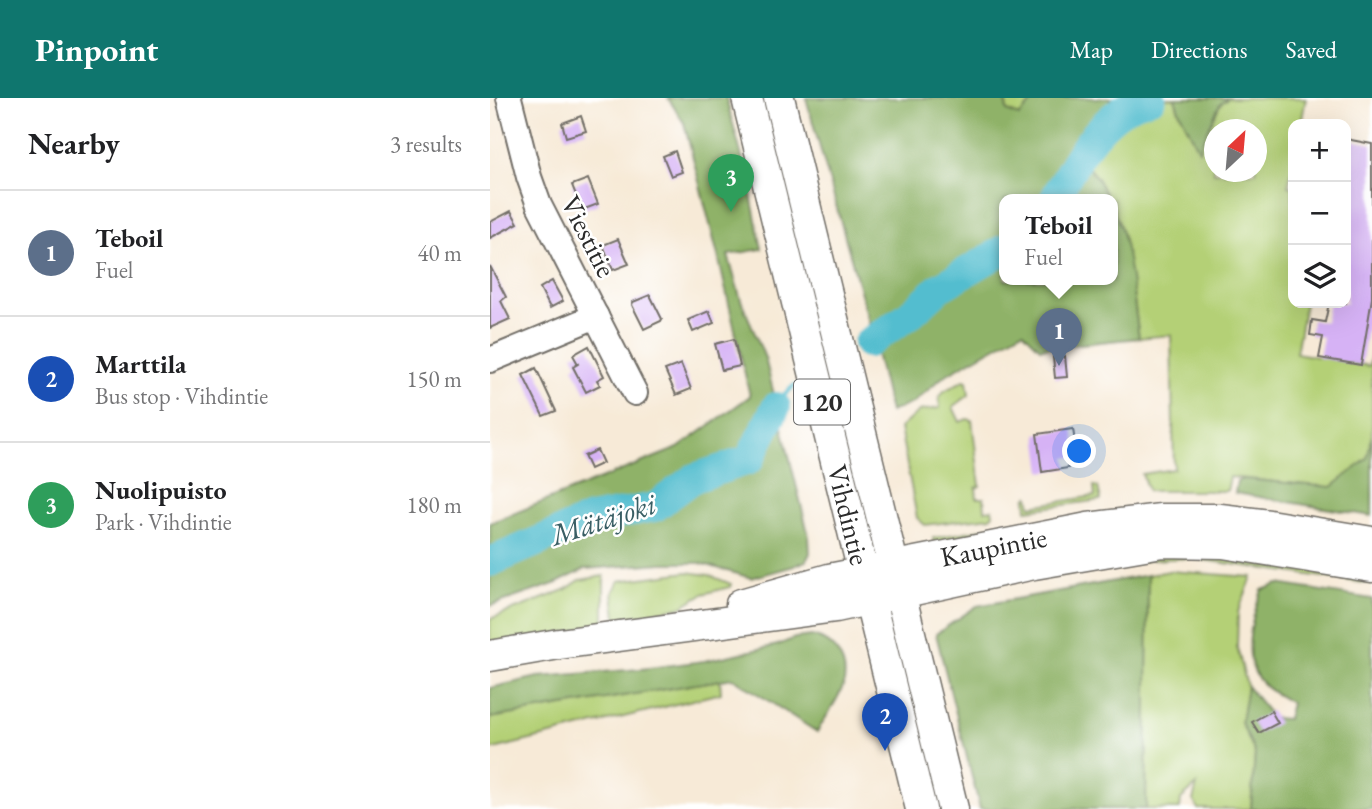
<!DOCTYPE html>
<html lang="en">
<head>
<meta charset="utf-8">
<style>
  :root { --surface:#fff; --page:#f2f2f2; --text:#202124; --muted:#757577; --line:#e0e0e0; --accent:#0f766e }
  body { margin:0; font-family:"EB Garamond",serif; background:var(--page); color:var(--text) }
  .controls { position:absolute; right:21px; top:21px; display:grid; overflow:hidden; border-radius:14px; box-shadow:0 7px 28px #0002 }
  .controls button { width:63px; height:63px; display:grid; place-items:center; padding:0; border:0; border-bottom:2px solid var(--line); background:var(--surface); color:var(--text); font:35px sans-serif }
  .compass { position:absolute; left:714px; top:21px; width:63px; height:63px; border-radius:50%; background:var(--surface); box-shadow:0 7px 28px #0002; rotate:26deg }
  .you { position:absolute; left:590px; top:354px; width:24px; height:24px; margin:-18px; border:5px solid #fff; border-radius:50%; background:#1a73e8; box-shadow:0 0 0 10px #1a73e833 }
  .badge { display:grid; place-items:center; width:46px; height:46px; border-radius:50%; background:var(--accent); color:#fff; font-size:23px; font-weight:700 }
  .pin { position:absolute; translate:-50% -58px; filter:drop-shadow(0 2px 4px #0008) }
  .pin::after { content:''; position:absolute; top:37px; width:24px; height:21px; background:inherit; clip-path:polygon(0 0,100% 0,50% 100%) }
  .popup { position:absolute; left:509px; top:96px; width:119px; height:91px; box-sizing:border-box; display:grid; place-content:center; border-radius:14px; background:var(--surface); filter:drop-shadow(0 2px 5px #0005); font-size:23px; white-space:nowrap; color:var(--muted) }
  .popup b { font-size:26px; color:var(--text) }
  .popup::after { content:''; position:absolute; left:50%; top:100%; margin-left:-14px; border:14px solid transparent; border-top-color:var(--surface) }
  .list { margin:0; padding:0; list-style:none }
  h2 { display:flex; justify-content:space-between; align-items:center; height:91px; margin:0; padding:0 28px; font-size:30px }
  h2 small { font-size:23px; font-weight:400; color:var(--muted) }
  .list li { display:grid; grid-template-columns:46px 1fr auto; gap:21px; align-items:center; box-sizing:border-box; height:126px; padding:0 28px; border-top:2px solid var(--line) }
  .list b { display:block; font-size:26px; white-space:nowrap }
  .list p { margin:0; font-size:23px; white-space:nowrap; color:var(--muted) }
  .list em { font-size:23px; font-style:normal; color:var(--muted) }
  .icon { flex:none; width:38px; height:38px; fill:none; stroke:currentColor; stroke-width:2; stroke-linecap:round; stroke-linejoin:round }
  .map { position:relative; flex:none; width:882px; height:711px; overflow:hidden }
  header { display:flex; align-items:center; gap:42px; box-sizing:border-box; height:98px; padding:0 35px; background:var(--accent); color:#fff }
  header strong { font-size:33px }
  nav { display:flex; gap:38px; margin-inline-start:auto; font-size:24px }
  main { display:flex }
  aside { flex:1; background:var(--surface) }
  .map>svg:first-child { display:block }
  .green { fill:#b4d076; stroke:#707e50; stroke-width:2; fill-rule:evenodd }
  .forest { fill:#8fb267; stroke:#5d6e49; stroke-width:2 }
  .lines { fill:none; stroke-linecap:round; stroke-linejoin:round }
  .stream { stroke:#53bdcf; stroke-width:5 }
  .river { stroke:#53bdcf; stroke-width:30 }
  .building { fill:#d6b2f5 }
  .minor-casing { stroke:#726e67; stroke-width:28 }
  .major-casing { stroke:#726e67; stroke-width:33 }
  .minor { stroke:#fff; stroke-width:24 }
  .major { stroke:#fff; stroke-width:30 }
  .labels { text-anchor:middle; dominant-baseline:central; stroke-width:5; stroke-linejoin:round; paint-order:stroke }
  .shield { fill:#fff; stroke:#6b6b6b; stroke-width:2 }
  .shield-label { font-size:26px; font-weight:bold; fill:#2b2b2b }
  .street-label { font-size:28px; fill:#2b2b2b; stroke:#fff }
  .water-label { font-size:30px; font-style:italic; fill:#395e64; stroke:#fff }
</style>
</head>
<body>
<header>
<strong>Pinpoint</strong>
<nav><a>Map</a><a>Directions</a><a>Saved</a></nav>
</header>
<main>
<aside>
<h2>Nearby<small>3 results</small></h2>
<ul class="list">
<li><span class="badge" style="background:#5c6f8a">1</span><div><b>Teboil</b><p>Fuel</p></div><em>40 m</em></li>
<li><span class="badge" style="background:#1a4fb4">2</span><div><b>Marttila</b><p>Bus stop · Vihdintie</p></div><em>150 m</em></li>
<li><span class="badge" style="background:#2e9e5b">3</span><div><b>Nuolipuisto</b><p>Park · Vihdintie</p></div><em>180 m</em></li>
</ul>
</aside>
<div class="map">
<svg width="882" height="711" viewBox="0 0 882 711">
  <rect width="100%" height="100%" fill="#fff"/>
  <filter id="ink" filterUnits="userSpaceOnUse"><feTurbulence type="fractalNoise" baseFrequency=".0143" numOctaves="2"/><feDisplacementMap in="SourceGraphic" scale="14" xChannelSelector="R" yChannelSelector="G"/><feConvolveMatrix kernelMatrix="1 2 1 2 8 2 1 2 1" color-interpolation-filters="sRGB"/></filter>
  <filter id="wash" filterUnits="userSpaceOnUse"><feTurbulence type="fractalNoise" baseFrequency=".00686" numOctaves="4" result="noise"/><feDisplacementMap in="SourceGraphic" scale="28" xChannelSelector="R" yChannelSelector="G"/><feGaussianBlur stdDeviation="1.57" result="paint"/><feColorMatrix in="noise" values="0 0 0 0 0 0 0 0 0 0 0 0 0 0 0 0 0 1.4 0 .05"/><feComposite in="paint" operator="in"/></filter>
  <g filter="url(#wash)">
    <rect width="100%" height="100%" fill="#f7ead7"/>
    <g class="green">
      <polygon points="515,0 546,0 530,18 517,13"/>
      <path d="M618 0H685L689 13 709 51 730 6 738 0H816L811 26H803V69L798 88 803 89V205H815L806 255 879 268 882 253V394L740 379 737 393H658L652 376 684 371 681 237 649 240C645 210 642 180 635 151 632 135 623 117 623 102H618L607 80 582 52 597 32 618 11 621 2ZM724 32H766V74H724Z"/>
      <polygon points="474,282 477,283 479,297 463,309 470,324 477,321 482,322 490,388 486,390 487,400 494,400 495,412 502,411 503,416 501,419 435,427 427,420 410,330 429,313 450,310 449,300 454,293"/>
      <polygon points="604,388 608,389 611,402 537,412 536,401 539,398 541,408 605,398"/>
      <polygon points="509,428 509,433 444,446 443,440"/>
      <polygon points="673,452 882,477 882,486 699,460 659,462 546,481"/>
      <polygon points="679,473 762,479 748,514 747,549 757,588 751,624 765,655 761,711 708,711 703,702 707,687 691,701 690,711 656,711 658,477"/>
      <polygon points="197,474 219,477 241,486 240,489 213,496 190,509 133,521 126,519 123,495 129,483"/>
      <polygon points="114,478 114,529 0,548 0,521 75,492 90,482"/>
      <polygon points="230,582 231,595 0,652 0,620"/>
    </g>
    <g class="forest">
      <polygon points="178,0 236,0 257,78 272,151 238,157 251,202 275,260 319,439 320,455 316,463 304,468 261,480 210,465 172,465 95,471 67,485 0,508 0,425 188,350 260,298 228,158 194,25"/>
      <path d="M316 0H515L517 13 529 18 546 0H618L621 2C615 17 593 36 583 52L607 80 618 102H515V182H623V111C640 144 643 202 649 240L550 250 533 233 454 278 423 305 400 314 377 217Z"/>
      <polygon points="685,0 738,0 730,6 709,52 689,13"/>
      <polygon points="882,338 882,418 745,395 747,383 754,381 842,389 877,361"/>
      <polygon points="658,477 656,711 490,711 446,536 487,508"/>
      <path d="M788 486 882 501V711H761L765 655 751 624 757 588 783 620 797 621 801 605C792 599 780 594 773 586 749 562 762 519 772 492Z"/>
      <path d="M322 538C343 543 358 562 354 584 353 595 333 623 327 634L243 580 0 620V590L48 579 151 571 214 563 288 547 305 540Z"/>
    </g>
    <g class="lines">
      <polyline class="stream" points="286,309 294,297 304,288"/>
      <g class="river">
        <path d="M564 102C582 68 602 31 635 10 642 5 653 3 661 0"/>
        <polyline points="378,245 418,218 449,190 515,151"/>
        <polyline points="0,464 100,421 165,409 204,380 259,362 286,309"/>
      </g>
    </g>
    <g id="blocks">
      <g class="building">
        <polygon points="91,18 96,33 76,39 72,25"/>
        <polygon points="856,41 882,46 882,200 871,267 829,260 833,239 820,237 822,222 835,224 839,205 856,205 856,102 860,80 856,79"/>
        <polygon points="185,53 192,74 181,78 173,58"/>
        <polygon points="98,81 108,106 92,112 82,87"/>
        <polygon points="21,113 28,125 0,140 0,124"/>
        <polygon points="128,141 139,166 123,172 113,147"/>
        <polygon points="0,168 16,199 11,203 20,221 0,230"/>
        <polygon points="62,183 73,203 60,210 50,190"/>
        <polygon points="160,197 172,221 171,223 154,231 142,207 143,204"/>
        <polygon points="219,213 224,225 203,234 198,222"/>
        <polygon points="244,241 250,268 232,272 225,246"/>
        <polygon points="99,248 114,278 107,282 110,287 96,294 83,269 88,266 83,257"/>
        <polygon points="575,258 577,279 565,280 563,259"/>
        <polygon points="191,266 201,291 186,297 175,272"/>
        <polygon points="46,270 66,313 53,318 33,277"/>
        <polygon points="583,331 587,358 576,360 578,370 552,374 547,336"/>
        <polygon points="107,352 113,365 100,371 94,358"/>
        <polygon points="781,613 788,625 769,635 762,624"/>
      </g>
    </g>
  </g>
  <g filter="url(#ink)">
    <use href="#blocks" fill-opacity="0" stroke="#726e67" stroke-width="2"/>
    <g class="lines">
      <defs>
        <g id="minor">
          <polyline points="19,0 39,79 49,107 145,295"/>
          <polyline points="0,262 106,218"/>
        </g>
        <g id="major">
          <path id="s1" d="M257 0 431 711"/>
          <polyline points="289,0 463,711"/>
          <path id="s2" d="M251 506 339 481 598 430 671 421H730L779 427 882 444"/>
          <polyline points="0,558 69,546 346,509 544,466 672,444 733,445 882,469"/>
        </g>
      </defs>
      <use href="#minor" class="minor-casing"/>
      <use href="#major" class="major-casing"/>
      <use href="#minor" class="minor"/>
      <use href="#major" class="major"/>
    </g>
  </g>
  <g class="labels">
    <rect class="shield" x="304" y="281.5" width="56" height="45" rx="5"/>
    <g class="shield-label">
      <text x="332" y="304">120</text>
    </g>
    <g class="street-label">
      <text transform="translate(99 138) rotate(63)">Viestitie</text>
      <text stroke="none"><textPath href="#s1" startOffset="429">Vihdintie</textPath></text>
      <text stroke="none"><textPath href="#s2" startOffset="259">Kaupintie</textPath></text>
    </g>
    <g class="water-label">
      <text transform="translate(113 421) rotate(-18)">Mätäjoki</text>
    </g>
  </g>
</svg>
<div class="controls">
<button>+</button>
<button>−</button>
<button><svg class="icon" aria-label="layers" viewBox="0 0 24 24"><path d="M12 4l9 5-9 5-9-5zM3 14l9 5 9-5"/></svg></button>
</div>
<svg class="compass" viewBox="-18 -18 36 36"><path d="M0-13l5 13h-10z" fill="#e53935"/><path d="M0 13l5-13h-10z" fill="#757577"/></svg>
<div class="you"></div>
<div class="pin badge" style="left:569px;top:268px;background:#5c6f8a">1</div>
<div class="popup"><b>Teboil</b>Fuel</div>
<div class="pin badge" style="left:395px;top:653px;background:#1a4fb4">2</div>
<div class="pin badge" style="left:241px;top:114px;background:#2e9e5b">3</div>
</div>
</main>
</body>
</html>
